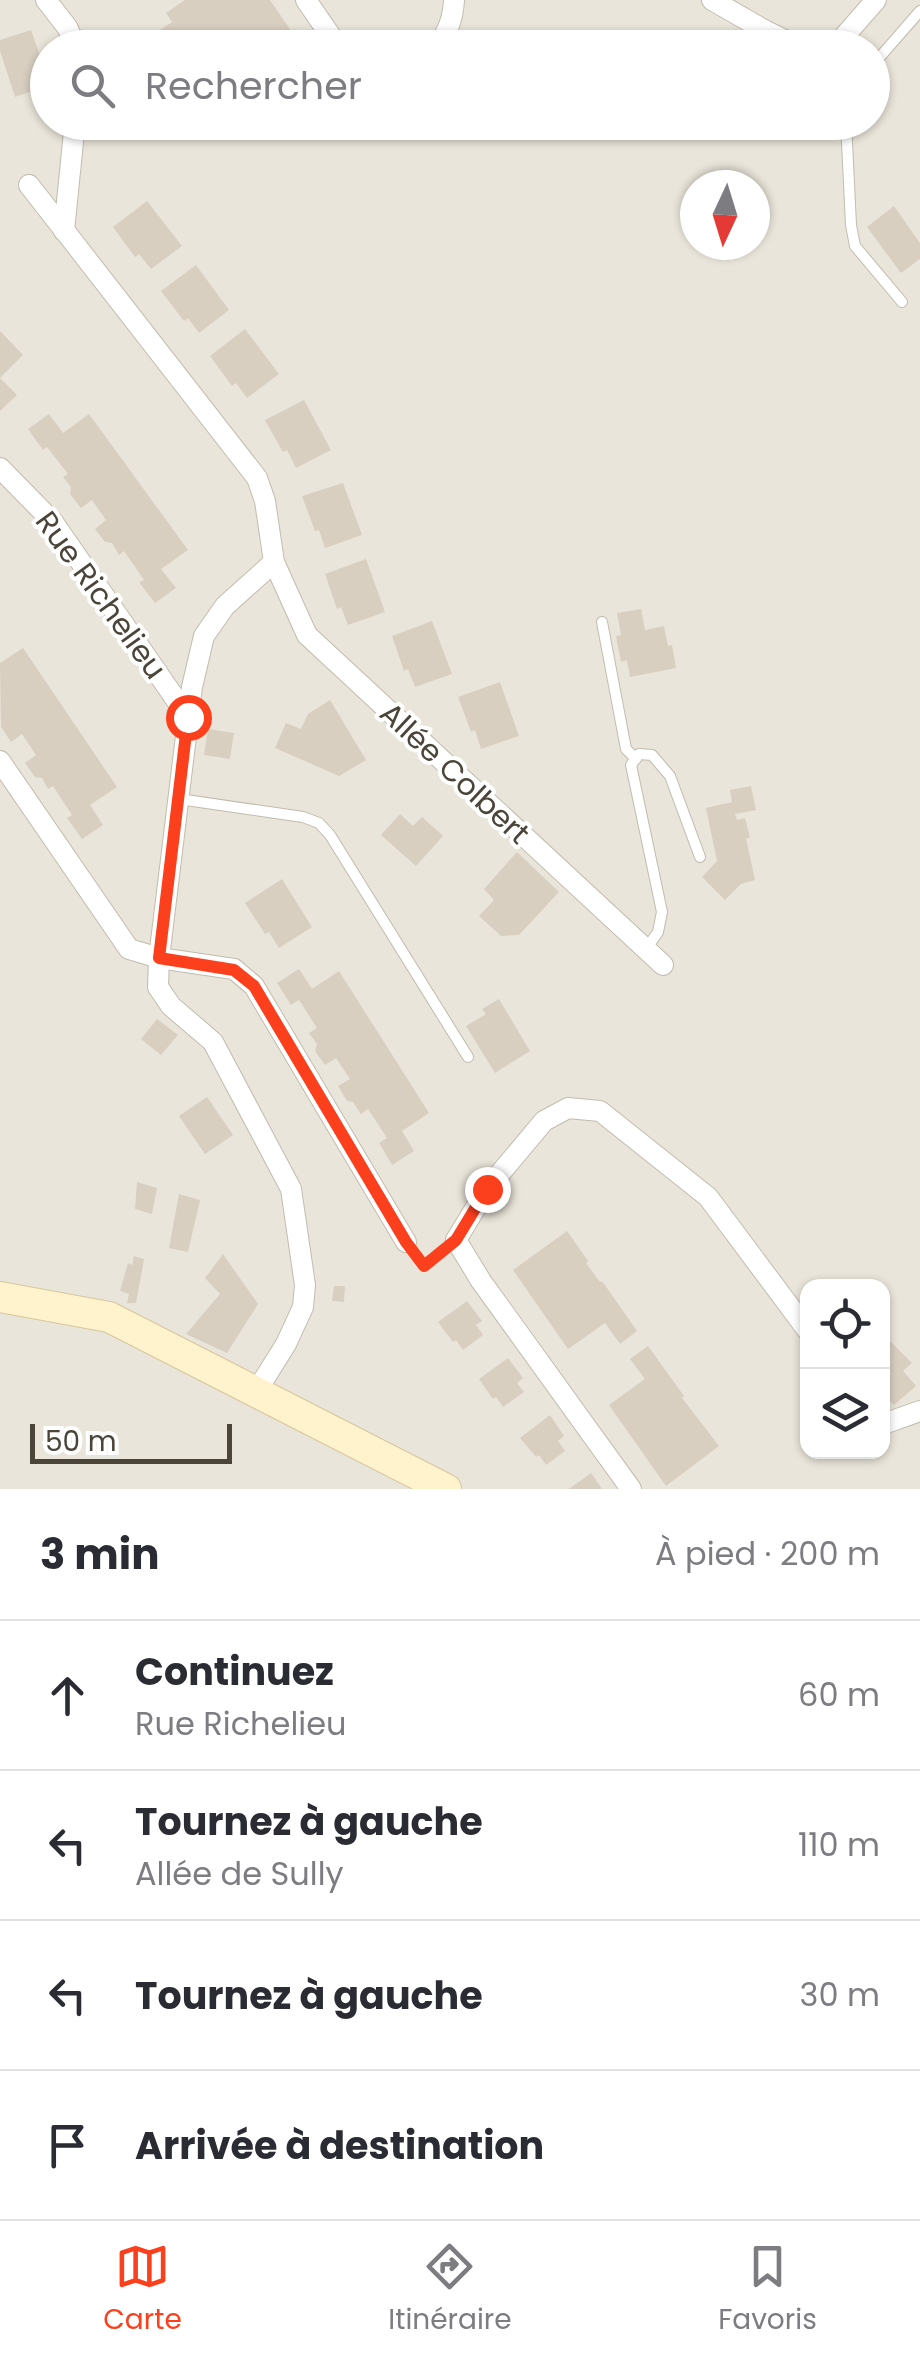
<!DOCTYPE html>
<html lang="fr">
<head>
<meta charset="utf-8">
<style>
  :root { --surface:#fff; --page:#f2f2f3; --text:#2b2b33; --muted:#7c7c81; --line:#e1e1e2; --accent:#fc3f1d }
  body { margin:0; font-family:Poppins,sans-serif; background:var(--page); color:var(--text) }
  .controls { position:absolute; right:30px; bottom:30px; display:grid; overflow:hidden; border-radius:20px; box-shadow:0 2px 8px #0004 }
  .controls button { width:90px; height:90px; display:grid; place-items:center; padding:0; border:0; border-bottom:2px solid var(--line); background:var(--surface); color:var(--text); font:50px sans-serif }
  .compass { position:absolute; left:680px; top:170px; width:90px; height:90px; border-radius:50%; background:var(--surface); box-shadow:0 2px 8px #0004; rotate:184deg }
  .scale { position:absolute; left:30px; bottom:25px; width:202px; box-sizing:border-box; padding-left:10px; border:5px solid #4b4439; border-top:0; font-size:28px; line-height:35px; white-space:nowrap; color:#4b4439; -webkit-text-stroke:8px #fff; paint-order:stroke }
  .stop { position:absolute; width:30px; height:30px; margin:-22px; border:8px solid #fc3f1d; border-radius:50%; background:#fff }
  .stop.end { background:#fc3f1d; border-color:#fff; box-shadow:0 2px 10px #0008 }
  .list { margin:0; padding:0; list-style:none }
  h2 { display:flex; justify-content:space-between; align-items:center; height:130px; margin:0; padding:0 40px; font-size:42px }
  h2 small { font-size:32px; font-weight:400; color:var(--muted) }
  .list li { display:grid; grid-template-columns:65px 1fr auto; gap:30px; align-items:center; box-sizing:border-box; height:150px; padding:0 40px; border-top:2px solid var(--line) }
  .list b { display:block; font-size:38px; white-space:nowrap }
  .list p { margin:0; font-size:32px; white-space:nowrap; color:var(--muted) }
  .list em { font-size:32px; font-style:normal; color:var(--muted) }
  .icon { flex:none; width:55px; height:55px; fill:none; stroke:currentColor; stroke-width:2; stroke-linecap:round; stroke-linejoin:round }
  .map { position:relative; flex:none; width:920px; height:1489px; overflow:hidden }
  .search { position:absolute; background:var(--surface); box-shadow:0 2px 8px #0004; left:30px; right:30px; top:30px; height:110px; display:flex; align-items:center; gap:25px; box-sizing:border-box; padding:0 35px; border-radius:55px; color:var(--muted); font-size:38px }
  .sheet { height:730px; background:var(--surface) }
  nav { display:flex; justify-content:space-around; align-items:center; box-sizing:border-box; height:140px; border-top:2px solid var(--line); background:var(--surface); font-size:28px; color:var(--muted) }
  nav a { display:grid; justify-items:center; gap:5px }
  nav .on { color:var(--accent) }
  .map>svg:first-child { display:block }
  .residential { fill:#eae5da; fill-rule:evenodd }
  .building { fill:#d8cfc1 }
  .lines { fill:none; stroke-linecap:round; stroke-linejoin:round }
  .lane-casing { stroke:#c2bbae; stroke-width:12 }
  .street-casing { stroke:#c2bbae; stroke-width:22 }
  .secondary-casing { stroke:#d6c79b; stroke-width:32 }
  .path { stroke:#c4b79f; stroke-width:5; stroke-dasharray:5 5; stroke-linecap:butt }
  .lane { stroke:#fff; stroke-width:10 }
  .street { stroke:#fff; stroke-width:20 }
  .secondary { stroke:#fff3cd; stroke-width:30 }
  .route { stroke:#fc3f1d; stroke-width:12 }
  .labels { text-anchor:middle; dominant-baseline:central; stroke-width:8; stroke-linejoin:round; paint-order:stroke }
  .street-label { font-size:30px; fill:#4b4439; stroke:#fff }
</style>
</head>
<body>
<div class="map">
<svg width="920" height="1489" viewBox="0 0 920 1489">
  <rect width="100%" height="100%" fill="#f6f3ec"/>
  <path class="residential" d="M0 0H920V1489H0ZM48 48H872V122H48ZM695 185H755V245H695ZM808 1286H882V1452H808Z"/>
  <g class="building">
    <polygon points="185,0 270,0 303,48 164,48 154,34 172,22 166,13"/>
    <polygon points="31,30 48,78 48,86 15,97 0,51 0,40"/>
    <polygon points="147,201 182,246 151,269 139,254 135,257 113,227"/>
    <polygon points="894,206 920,243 920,259 901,273 867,227"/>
    <polygon points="196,265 229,310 199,333 188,318 184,321 161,291"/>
    <polygon points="245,329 279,374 247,398 236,383 232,386 210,356"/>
    <polygon points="0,331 23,355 0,378 17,395 0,411"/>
    <polygon points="304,400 331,450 296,468 287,450 283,452 265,420"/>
    <polygon points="49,414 63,433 89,414 188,550 161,569 176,588 155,603 139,582 144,580 124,551 119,555 112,543 105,542 95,529 106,520 92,500 81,508 70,494 71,487 63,477 68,474 47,447 43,450 28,429"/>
    <polygon points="343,483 362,535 325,548 319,530 315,531 302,496"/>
    <polygon points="366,559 385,612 348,625 341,607 337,609 325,574"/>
    <polygon points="641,609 645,630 664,626 668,646 672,645 676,668 630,677 627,660 621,662 616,636 621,635 617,613"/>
    <polygon points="432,621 452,674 415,687 408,669 404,671 392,636"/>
    <polygon points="23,648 117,787 90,805 103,825 82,839 67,818 72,815 53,786 48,789 42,778 35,777 25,763 36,755 22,734 11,742 1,727 0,663"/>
    <polygon points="500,682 519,736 481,749 475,730 471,732 458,697"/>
    <polygon points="330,700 366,760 339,776 275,748 286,723 301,729 308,714"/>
    <polygon points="208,729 234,733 230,759 204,755"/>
    <polygon points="751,786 756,810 735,814 737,820 745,818 750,838 746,838 755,880 741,884 725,900 702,877 717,861 706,808 732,802 730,790"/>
    <polygon points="400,814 413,826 422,817 443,836 416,866 381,835"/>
    <polygon points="517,852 559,892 519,935 501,936 479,916 494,900 484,889"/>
    <polygon points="282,879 312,927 279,948 269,932 265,934 245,903"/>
    <polygon points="299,969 312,989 339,971 429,1113 402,1131 414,1151 392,1165 379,1143 387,1138 368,1109 361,1114 353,1102 347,1101 338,1086 350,1079 336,1058 325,1065 315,1051 317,1044 309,1033 317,1028 299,1000 291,1005 277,983"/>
    <polygon points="499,999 530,1051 495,1073 466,1026 486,1014 482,1009"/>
    <polygon points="157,1019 178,1035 161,1055 141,1039"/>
    <polygon points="207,1097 233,1135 205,1154 179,1116"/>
    <polygon points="137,1182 157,1188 152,1214 135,1209"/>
    <polygon points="179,1194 200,1200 188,1252 169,1248"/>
    <polygon points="567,1231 588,1261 586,1263 600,1282 602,1281 637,1331 620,1344 605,1323 568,1349 513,1270"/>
    <polygon points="223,1254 258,1304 227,1353 186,1334 220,1294 205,1278"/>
    <polygon points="134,1256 144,1259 136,1303 127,1303 129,1294 120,1291 128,1263 132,1265"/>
    <polygon points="334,1286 345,1286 344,1302 332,1301"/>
    <polygon points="467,1301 482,1321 476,1325 483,1335 463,1350 456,1340 453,1342 438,1322"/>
    <polygon points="882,1333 912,1363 903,1371 916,1386 894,1405 882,1392"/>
    <polygon points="648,1346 684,1396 682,1398 719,1446 666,1486 609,1405 645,1379 630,1359"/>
    <polygon points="508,1358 523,1378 517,1383 524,1392 503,1407 496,1397 493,1399 479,1379"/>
    <polygon points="550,1415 564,1436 558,1441 565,1451 546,1465 539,1455 536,1457 520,1438"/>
    <polygon points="591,1473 602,1489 569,1489"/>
  </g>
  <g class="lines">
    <defs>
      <g id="lane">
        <polyline points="872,66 920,11"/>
        <polyline points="846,122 851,225 855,246 902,302"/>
        <polyline points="602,622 626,749 636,759"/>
        <polyline points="179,799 303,817 319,823 330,835 468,1057"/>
        <polyline points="646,949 658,932 662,912 631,765 639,754 652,755 670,776 700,857"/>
      </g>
      <g id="street">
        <polyline points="46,0 67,27 77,48"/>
        <polyline points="306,0 339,48"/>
        <polyline points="712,0 766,31 801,48"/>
        <path d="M436 48C448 32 453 19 454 0"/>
        <polyline points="834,48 876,0"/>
        <polyline points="29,185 257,478 265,501 274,562 307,635 663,965"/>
        <polyline points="64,231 75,122"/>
        <polyline points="0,468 53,522 188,717"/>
        <polyline points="0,761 129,949 159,958 234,969 254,986 406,1242"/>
        <polyline points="256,1392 286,1344 303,1307 305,1285 291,1189 213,1042 171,1006 158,987 159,958 192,687 204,636 225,606 274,562"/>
        <polyline points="882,1420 889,1422 920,1411"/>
        <polyline points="631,1489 481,1281 456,1240 487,1189 544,1121 568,1108 600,1111 708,1197 808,1331"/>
      </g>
      <polyline id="secondary" points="0,1297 109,1317 446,1489"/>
    </defs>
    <use href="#lane" class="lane-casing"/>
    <use href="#street" class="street-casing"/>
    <use href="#secondary" class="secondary-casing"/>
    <polyline class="path" points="420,1261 424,1266 441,1252"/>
    <use href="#lane" class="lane"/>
    <use href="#street" class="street"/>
    <use href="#secondary" class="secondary"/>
  </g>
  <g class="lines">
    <polyline class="route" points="188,717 159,958 234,970 254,986 406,1242 424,1266 456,1240 487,1189"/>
  </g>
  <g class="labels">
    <g class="street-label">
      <text transform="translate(101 595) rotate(54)">Rue Richelieu</text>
      <text transform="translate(455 773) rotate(43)">Allée Colbert</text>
    </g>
  </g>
</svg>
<div class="controls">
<button><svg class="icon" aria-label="locate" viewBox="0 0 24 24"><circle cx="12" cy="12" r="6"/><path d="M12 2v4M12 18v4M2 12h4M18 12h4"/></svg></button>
<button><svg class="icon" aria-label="layers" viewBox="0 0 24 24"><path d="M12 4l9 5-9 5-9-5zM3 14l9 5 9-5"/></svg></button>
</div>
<svg class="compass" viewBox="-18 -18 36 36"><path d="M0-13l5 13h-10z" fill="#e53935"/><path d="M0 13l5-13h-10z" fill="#7c7c81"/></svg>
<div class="scale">50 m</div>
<div class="stop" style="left:188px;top:717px"></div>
<div class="stop end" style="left:487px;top:1189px"></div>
<div class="search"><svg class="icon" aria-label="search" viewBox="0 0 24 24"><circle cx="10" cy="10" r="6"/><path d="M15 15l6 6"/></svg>Rechercher</div>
</div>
<section class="sheet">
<h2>3 min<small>À pied · 200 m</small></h2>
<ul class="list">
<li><svg class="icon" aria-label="ahead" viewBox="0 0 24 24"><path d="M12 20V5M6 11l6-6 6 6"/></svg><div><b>Continuez</b><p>Rue Richelieu</p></div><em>60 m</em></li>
<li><svg class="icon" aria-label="left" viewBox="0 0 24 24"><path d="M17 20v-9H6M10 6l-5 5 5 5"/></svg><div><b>Tournez à gauche</b><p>Allée de Sully</p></div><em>110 m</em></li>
<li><svg class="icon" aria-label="left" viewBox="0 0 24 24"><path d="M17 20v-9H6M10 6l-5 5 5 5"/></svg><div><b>Tournez à gauche</b></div><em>30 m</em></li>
<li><svg class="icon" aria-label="arrive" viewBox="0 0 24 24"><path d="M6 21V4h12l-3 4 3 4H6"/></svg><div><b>Arrivée à destination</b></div></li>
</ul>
</section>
<nav>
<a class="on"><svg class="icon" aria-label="map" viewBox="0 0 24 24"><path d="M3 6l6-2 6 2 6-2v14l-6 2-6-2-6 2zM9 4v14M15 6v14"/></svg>Carte</a>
<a><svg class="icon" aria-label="directions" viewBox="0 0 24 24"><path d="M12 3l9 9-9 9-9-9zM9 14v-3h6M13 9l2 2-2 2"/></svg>Itinéraire</a>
<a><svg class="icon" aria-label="saved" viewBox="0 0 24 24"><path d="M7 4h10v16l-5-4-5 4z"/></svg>Favoris</a>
</nav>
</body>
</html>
